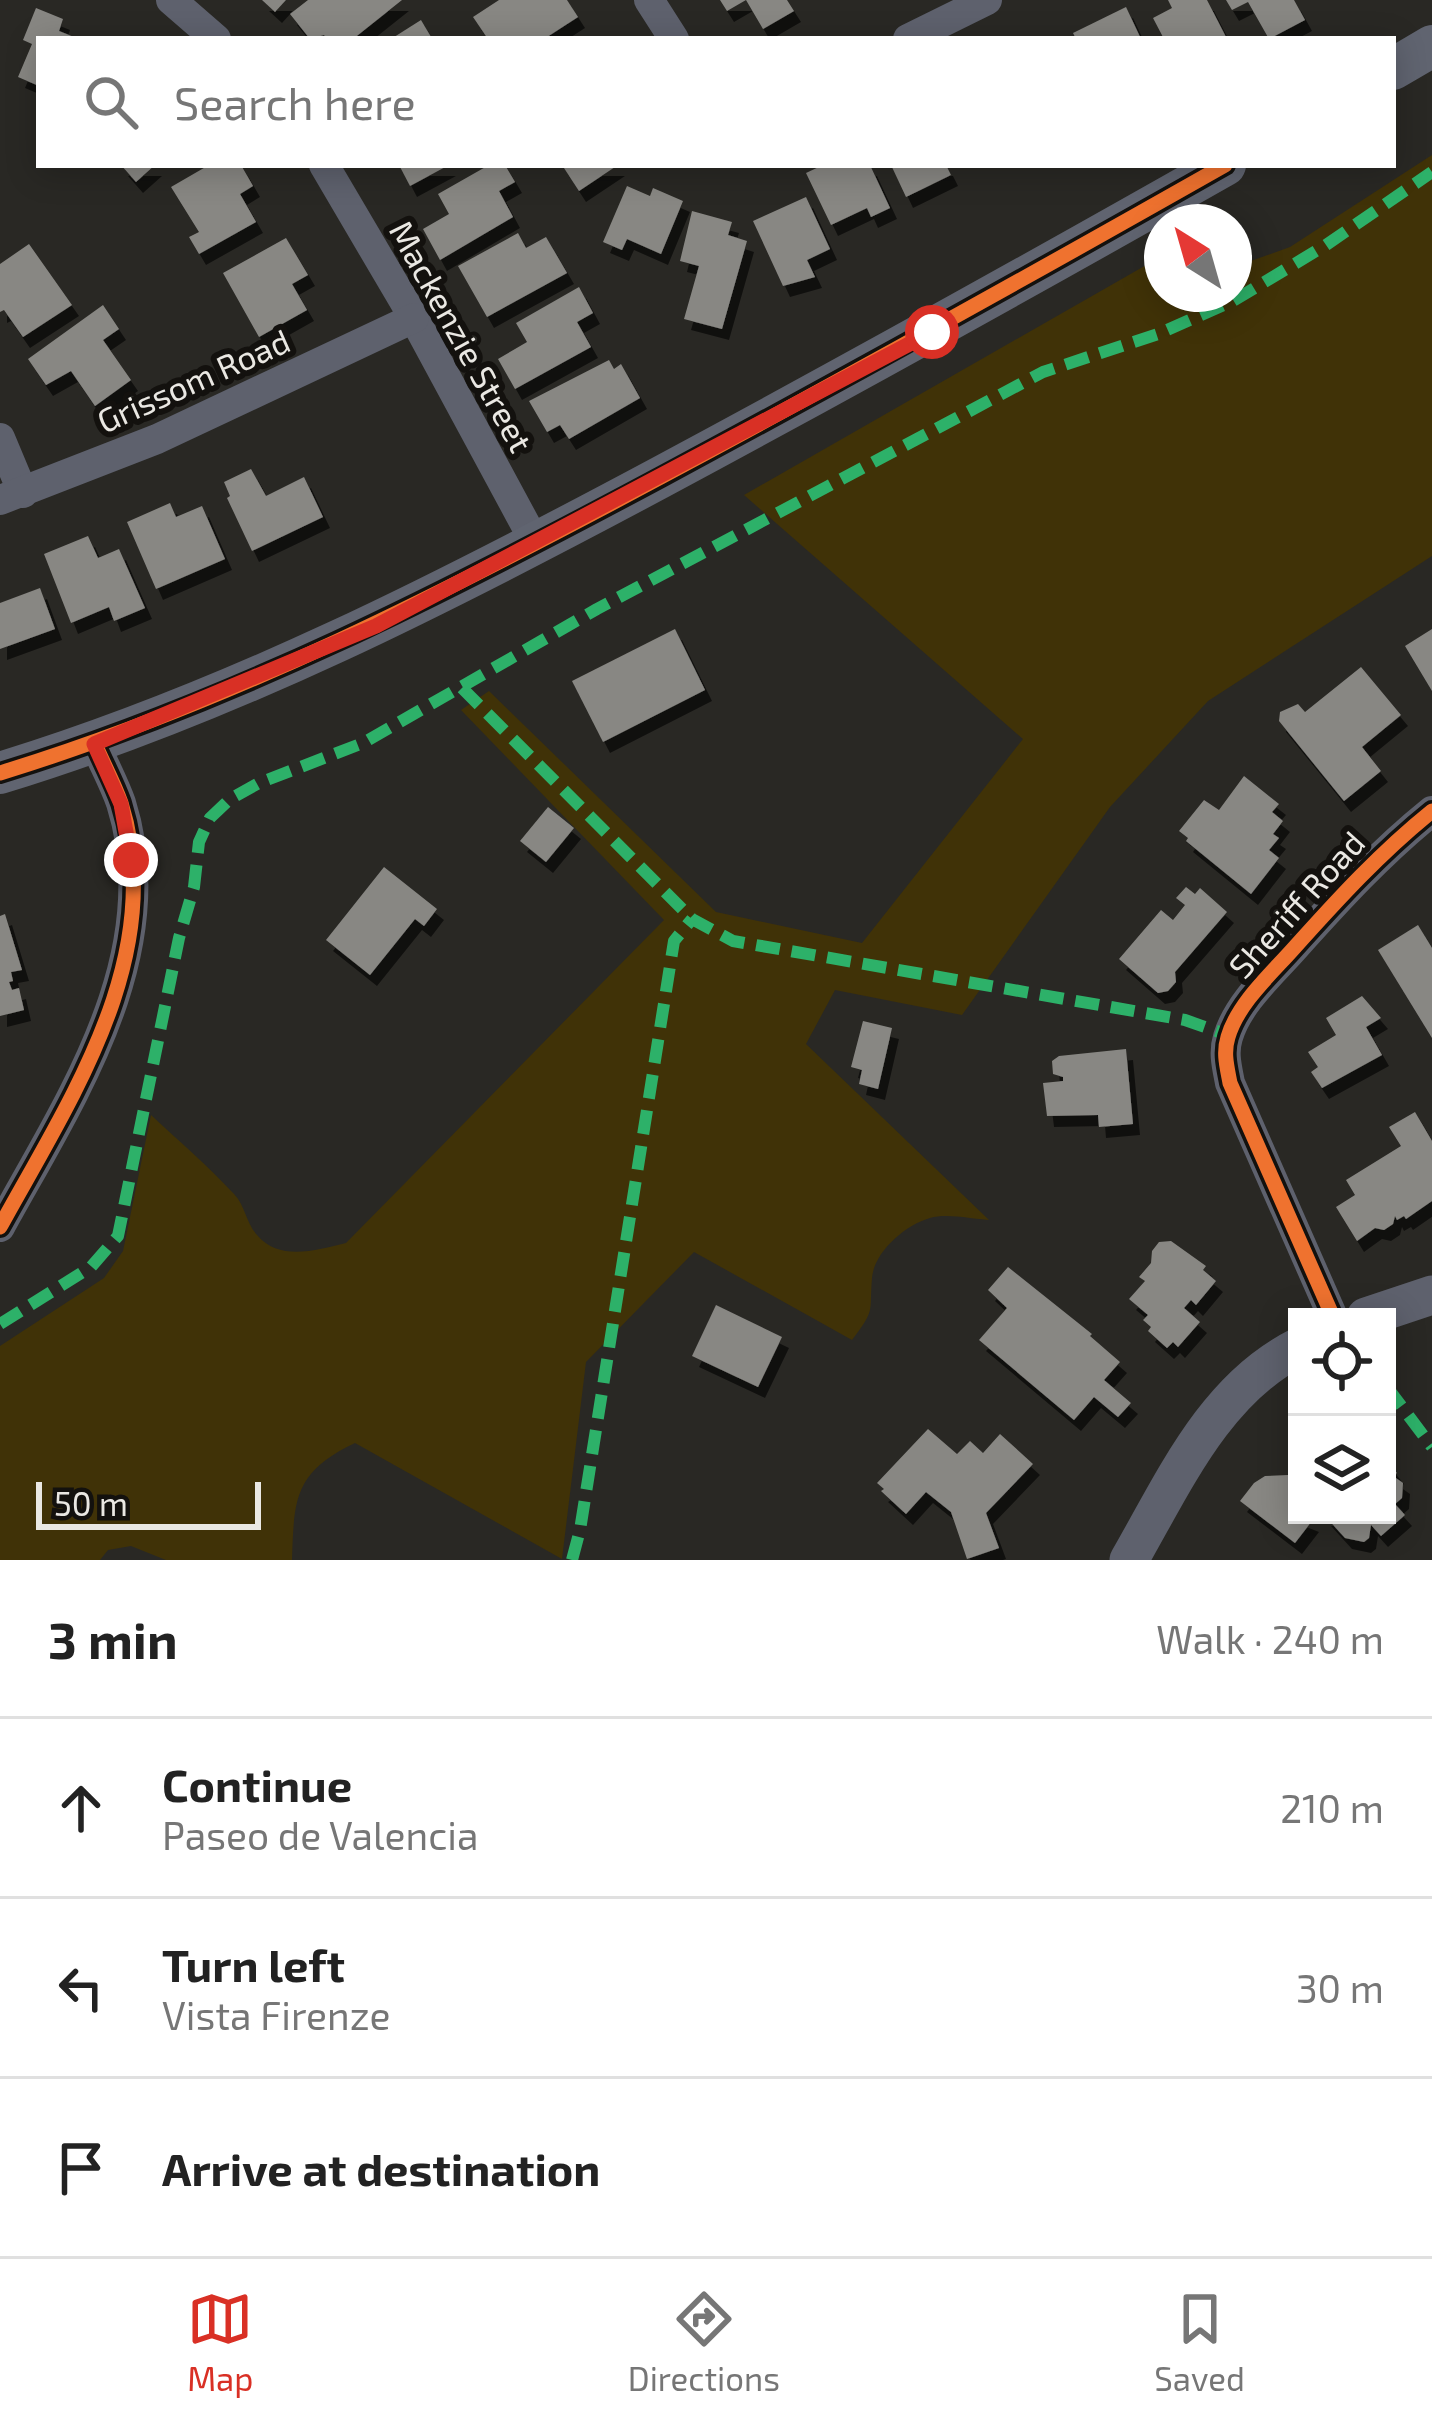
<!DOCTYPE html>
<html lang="en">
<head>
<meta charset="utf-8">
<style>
  :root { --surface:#fff; --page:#f6f6f6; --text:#222; --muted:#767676; --line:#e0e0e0; --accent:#d93025 }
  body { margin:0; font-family:"Exo 2",sans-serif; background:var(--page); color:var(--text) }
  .controls { position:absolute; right:36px; bottom:36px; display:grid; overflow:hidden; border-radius:0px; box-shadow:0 6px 30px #0003 }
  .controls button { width:108px; height:108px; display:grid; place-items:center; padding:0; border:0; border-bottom:3px solid var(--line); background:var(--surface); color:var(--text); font:60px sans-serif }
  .compass { position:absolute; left:1144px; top:204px; width:108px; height:108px; border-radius:50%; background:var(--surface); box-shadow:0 6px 30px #0003; rotate:323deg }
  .scale { position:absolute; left:36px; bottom:30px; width:225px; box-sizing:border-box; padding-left:12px; border:6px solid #eae8e3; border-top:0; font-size:33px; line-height:42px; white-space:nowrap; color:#eae8e3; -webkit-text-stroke:9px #13110e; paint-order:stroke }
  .stop { position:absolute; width:36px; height:36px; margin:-27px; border:9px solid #d93025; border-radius:50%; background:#fff }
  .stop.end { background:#d93025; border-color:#fff; box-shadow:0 3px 12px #0008 }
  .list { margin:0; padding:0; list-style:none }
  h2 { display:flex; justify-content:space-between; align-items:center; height:156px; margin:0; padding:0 48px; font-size:51px }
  h2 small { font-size:39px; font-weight:400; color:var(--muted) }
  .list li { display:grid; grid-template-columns:78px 1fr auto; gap:36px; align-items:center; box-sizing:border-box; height:180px; padding:0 48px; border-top:3px solid var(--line) }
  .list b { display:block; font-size:45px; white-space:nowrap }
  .list p { margin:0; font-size:39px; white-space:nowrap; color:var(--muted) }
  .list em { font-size:39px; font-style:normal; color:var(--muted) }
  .icon { flex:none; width:66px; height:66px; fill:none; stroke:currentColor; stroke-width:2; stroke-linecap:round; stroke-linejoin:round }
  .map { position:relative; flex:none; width:1432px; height:1560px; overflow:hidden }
  .search { position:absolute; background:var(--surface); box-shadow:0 6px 30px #0003; left:36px; right:36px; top:36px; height:132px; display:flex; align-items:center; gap:30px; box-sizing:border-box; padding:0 42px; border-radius:0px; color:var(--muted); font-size:45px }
  .sheet { height:696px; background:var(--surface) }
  nav { display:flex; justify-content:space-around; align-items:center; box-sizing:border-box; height:168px; border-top:3px solid var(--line); background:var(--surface); font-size:33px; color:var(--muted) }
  nav a { display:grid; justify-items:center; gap:6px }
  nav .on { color:var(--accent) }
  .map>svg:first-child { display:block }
  .green { fill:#403207 }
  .building { fill:#888783; filter:url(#shadow) }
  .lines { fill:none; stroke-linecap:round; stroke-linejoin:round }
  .minor { stroke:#5e616d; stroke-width:30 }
  .tertiary { stroke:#5e616d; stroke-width:39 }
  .secondary { stroke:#606470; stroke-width:42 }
  .quiet { stroke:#2db169; stroke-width:12; stroke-dasharray:24 12; stroke-linecap:butt }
  .cycleway-casing { stroke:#13110e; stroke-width:22 }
  .cycleway { stroke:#ef722f; stroke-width:15 }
  .route { stroke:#d93025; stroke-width:15 }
  .labels { text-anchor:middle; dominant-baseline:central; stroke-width:12; stroke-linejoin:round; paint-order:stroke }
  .street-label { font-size:33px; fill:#eae8e3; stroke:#13110e }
</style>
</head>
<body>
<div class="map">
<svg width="1432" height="1560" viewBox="0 0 1432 1560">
  <defs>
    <filter id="shadow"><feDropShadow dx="7" dy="11" stdDeviation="0" flood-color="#0009"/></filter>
  </defs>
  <rect width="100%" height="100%" fill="#292824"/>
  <path class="green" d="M1432 155V556L1208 701 1110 807 962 1015 835 990 806 1044 989 1220C972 1219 947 1213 930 1218 905 1225 874 1252 872 1278 869 1314 876 1308 852 1340L694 1252 586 1362 562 1559 355 1443C294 1472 294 1499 292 1560H166L131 1546 108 1550 100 1560H0V1346L104 1278 123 1251 151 1115C179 1141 208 1166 234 1194 245 1205 246 1223 257 1235 280 1262 316 1250 346 1243L664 920 461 710 489 691 716 912 862 943 1023 739 744 495 1162 256V294H1234V267L1290 247Z"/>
  <g class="building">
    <polygon points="262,0 286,0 275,12"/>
    <polygon points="308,0 402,0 353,39 327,39 324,35 310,39 290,14"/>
    <polygon points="499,0 567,0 578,17 544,39 488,39 473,17"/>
    <polygon points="720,0 787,0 794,11 763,29 746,0 727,11"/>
    <polygon points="1168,0 1207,0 1227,39 1164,39 1153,18 1172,8"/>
    <polygon points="1226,0 1294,0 1305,20 1269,39 1248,2 1232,10"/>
    <polygon points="1126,7 1141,39 1076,39 1073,33"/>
    <polygon points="36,8 63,19 59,31 79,39 39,39 39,86 18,77 32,44 23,40"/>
    <polygon points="421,20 431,37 428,39 391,39"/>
    <polygon points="121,165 155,165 136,182"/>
    <polygon points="209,165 241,165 253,186 240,194 256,222 199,254 189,237 199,232 171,187"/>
    <polygon points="399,165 449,165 410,186"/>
    <polygon points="489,165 505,165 515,182 499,191 513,217 440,260 423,229 449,214 438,194"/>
    <polygon points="562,165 618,165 579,191"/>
    <polygon points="823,165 870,165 890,208 871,217 867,208 831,225 806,173"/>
    <polygon points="891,165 946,165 951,175 906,197"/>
    <polygon points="627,186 650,196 653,188 683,201 661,254 627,239 622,250 603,242"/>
    <polygon points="806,197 830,249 807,260 815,277 783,286 753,221"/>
    <polygon points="692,211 732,222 728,235 747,241 722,329 684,319 699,266 680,261"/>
    <polygon points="518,233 526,248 546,237 567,273 487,317 458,266"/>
    <polygon points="286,238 308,275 292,284 307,310 259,337 223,273"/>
    <polygon points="29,244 72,305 23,337 4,310 0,312 0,264"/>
    <polygon points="579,287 593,313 577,322 591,347 515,389 498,359 527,342 516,323"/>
    <polygon points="103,305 119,329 103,340 131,380 95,406 71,371 46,385 28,359"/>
    <polygon points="609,360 614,369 621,364 640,398 569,439 560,425 547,432 529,401"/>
    <polygon points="251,469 266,496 304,477 323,517 252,551 227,498 230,496 224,482"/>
    <polygon points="170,503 176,517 202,506 225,559 156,589 127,522"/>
    <polygon points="88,536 98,558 119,549 145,608 114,621 109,607 71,623 44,554"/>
    <polygon points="40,588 55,629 0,649 0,603"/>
    <polygon points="675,629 705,690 603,742 572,681"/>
    <polygon points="1432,629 1432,691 1405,646"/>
    <polygon points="1361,667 1401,715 1362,747 1381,771 1344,801 1279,721 1280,712 1298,704 1305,712"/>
    <polygon points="1244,776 1279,804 1272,812 1283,821 1273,834 1279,838 1269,850 1279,858 1251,894 1186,841 1188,838 1179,831 1204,800 1219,810"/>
    <polygon points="548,807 574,828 546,862 520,841"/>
    <polygon points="384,867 437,909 424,926 415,919 370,975 326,940"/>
    <polygon points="1186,887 1195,894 1200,888 1227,912 1175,972 1176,982 1168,991 1158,993 1119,959 1161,910 1173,920 1185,905 1176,898"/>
    <polygon points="5,914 22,970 11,972 13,981 9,982 12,990 19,988 24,1010 0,1016 0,916"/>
    <polygon points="1418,925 1432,948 1432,1038 1378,950"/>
    <polygon points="1362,996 1381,1018 1366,1027 1382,1055 1322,1088 1311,1072 1318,1067 1308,1052 1336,1035 1326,1018"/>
    <polygon points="863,1021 892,1028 878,1089 859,1084 862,1070 851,1067"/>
    <polygon points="1126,1049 1133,1124 1099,1127 1098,1115 1047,1116 1043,1083 1063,1081 1063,1077 1053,1074 1052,1061 1059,1056"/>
    <polygon points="1415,1112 1432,1141 1432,1201 1406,1219 1404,1216 1397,1220 1395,1216 1393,1224 1384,1230 1375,1228 1357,1241 1336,1207 1355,1195 1346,1180 1401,1146 1389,1127"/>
    <polygon points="1171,1241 1206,1266 1203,1270 1216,1281 1196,1305 1191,1300 1184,1308 1200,1322 1178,1347 1173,1342 1167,1348 1148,1331 1151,1327 1143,1320 1148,1315 1129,1299 1145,1281 1139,1277 1151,1263 1152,1251 1159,1242"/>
    <polygon points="1008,1267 1092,1334 1090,1336 1120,1362 1104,1380 1131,1403 1118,1417 1094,1397 1074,1420 979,1340 1007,1308 988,1290"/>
    <polygon points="716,1305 782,1337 758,1387 692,1356"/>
    <polygon points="928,1429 957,1454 970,1441 983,1453 1000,1434 1033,1464 986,1513 999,1548 967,1559 951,1512 926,1492 906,1514 881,1491 884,1489 877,1483"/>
    <polygon points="1387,1461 1397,1473 1393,1476 1403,1483 1402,1498 1395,1504 1405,1515 1381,1536 1371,1525 1369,1538 1364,1542 1345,1538 1324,1515 1387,1515"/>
    <polygon points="1297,1467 1297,1515 1312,1521 1295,1543 1240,1501 1254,1483 1265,1476 1288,1475"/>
  </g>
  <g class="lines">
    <g class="minor">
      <polyline points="171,0 216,39"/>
      <polyline points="649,0 674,39"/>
      <polyline points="908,39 987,0"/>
      <polyline points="324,165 414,318 536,544"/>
      <polyline points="0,438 23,493"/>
      <polyline points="0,500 157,439 414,318"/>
      <path d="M0 1227C69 1101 169 955 121 803 114 783 103 763 95 744"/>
      <path d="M1333 1317 1230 1083C1227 1067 1223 1053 1228 1037 1238 1003 1271 974 1294 948 1338 899 1381 852 1432 811"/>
    </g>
    <g class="tertiary">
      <polyline points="1366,1317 1432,1295"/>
      <path d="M1129 1560C1173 1484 1214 1390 1297 1348"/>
    </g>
    <g class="secondary">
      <polyline points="1393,69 1432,46"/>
      <path d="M0 773C232 702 448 591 661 477 851 375 1038 271 1225 165"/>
    </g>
    <g class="quiet">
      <polyline points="462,688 692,919 733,941 1185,1020 1228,1035"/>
      <polyline points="0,1324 91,1267 118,1236 179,938 194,887 199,842 210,818 230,799 259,783 363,743 597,609 1043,372 1158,334 1233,301 1326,245 1432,172"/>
      <polyline points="1387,1387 1432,1447"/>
      <polyline points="572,1560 580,1530 674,941 692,919"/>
    </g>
    <defs>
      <g id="cycleway">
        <path d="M0 773C232 702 448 591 661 477 851 375 1038 271 1225 165"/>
        <path d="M0 1227C69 1101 169 955 121 803 114 783 103 763 95 744"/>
        <path d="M1333 1317 1230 1083C1227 1067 1223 1053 1228 1037 1238 1003 1271 974 1294 948 1338 899 1381 852 1432 811"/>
      </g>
    </defs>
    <use href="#cycleway" class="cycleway-casing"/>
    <use href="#cycleway" class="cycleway"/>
  </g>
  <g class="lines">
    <polyline class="route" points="131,860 121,804 94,744 376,626 932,332"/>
  </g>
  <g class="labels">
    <g class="street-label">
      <text transform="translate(462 336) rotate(61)">Mackenzie Street</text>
      <text transform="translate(193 380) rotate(-24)">Grissom Road</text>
      <text transform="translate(1296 904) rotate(-48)">Sheriff Road</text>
    </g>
  </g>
</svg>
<div class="controls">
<button><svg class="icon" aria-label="locate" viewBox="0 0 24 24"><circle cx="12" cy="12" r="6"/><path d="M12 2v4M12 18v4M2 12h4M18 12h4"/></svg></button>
<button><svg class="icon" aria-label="layers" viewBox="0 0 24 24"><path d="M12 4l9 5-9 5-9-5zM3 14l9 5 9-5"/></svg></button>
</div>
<svg class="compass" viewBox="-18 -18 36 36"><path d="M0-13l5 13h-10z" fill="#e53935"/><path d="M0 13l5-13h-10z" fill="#767676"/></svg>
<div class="scale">50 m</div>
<div class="stop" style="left:932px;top:332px"></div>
<div class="stop end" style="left:131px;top:860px"></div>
<div class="search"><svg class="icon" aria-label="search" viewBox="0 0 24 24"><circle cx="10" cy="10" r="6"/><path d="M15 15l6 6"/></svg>Search here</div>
</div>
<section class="sheet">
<h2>3 min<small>Walk · 240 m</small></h2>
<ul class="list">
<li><svg class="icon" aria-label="ahead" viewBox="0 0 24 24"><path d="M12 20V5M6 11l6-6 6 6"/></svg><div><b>Continue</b><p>Paseo de Valencia</p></div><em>210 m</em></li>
<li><svg class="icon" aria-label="left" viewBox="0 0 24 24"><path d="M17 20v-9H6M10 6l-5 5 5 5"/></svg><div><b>Turn left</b><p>Vista Firenze</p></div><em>30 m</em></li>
<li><svg class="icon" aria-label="arrive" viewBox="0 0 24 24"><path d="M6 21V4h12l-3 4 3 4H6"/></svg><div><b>Arrive at destination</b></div></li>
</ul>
</section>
<nav>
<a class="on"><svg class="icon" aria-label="map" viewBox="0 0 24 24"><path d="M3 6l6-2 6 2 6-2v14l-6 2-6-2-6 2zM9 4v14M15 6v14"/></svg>Map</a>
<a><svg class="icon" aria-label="directions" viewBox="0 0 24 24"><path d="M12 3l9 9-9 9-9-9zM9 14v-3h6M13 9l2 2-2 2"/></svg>Directions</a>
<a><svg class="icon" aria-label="saved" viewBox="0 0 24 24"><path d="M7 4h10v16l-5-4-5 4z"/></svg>Saved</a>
</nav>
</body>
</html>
